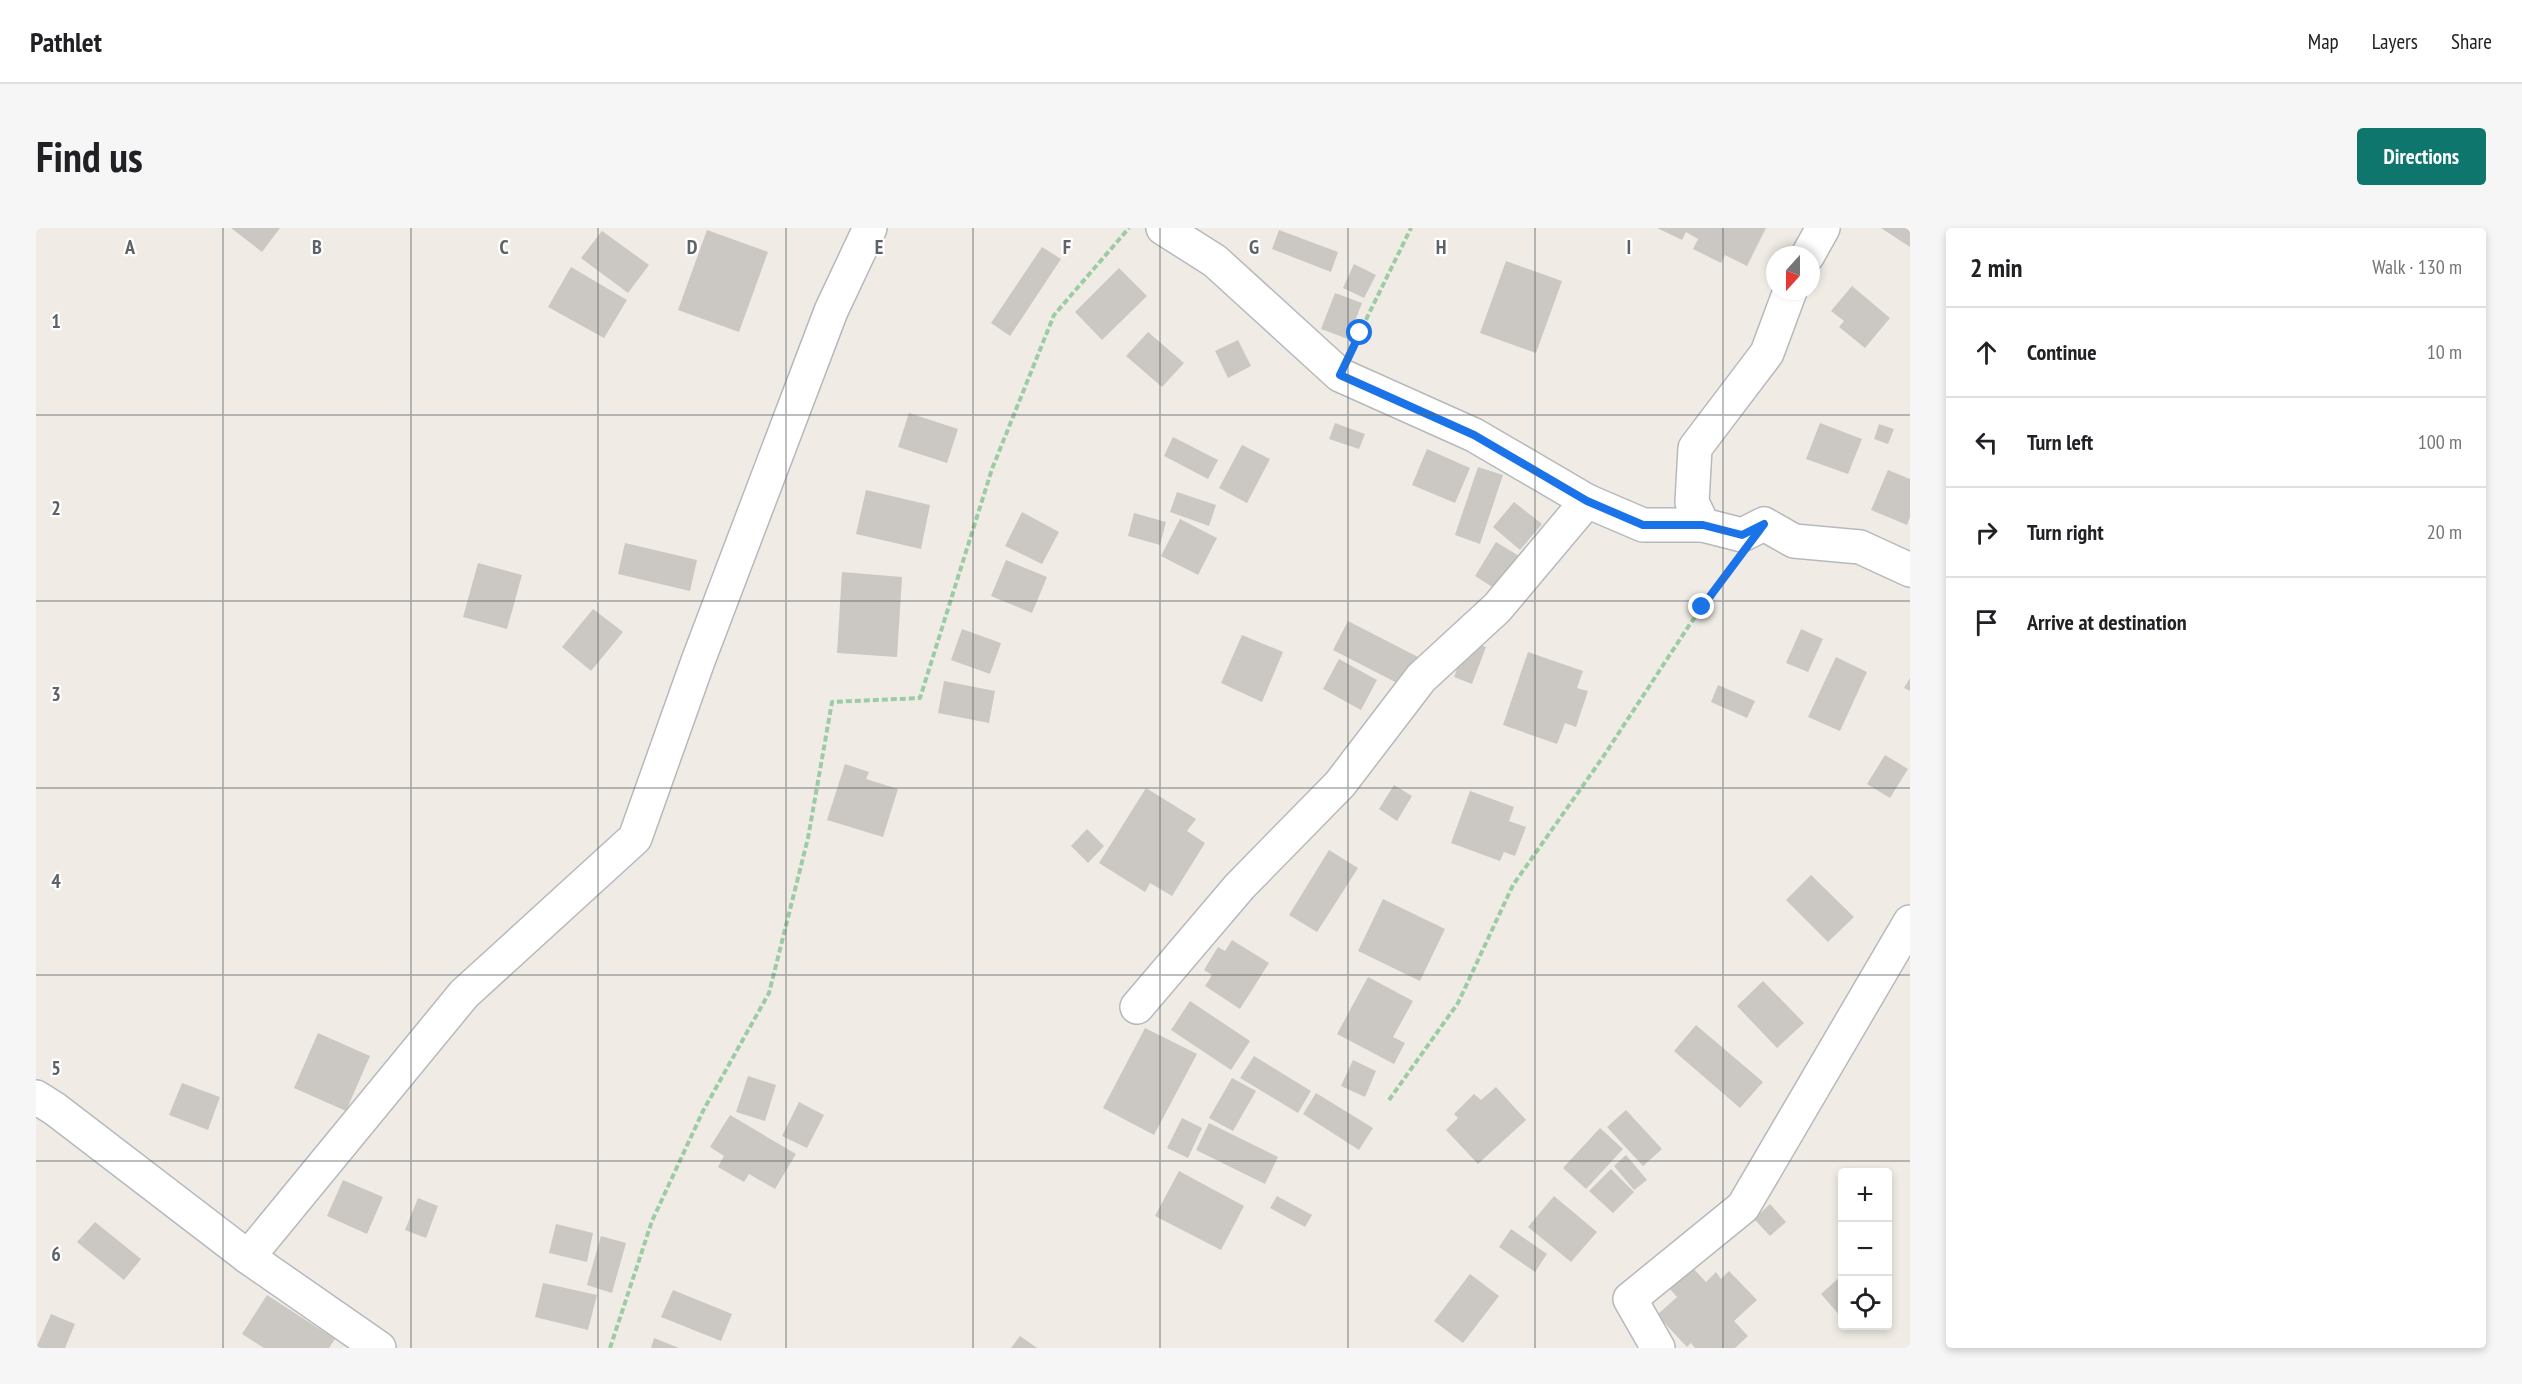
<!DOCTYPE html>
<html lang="en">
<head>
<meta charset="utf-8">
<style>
  :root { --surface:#fff; --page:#f6f6f6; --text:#202124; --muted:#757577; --line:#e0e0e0; --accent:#0f766e }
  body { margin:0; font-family:"PT Sans Narrow",sans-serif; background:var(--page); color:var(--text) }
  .controls { position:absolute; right:18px; bottom:18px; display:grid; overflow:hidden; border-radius:6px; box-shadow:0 3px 9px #0003 }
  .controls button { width:54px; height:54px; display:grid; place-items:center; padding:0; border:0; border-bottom:2px solid var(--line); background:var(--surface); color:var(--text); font:30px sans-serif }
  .compass { position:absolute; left:1730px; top:18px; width:54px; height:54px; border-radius:50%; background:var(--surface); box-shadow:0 3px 9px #0003; rotate:201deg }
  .stop { position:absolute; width:18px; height:18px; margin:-14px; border:4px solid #1a73e8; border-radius:50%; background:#fff }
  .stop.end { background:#1a73e8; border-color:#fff; box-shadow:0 2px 6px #0008 }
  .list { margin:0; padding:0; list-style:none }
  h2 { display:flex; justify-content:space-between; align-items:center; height:78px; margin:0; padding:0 24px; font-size:26px }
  h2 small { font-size:20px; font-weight:400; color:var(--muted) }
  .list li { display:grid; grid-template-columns:39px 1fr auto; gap:18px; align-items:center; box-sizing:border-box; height:90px; padding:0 24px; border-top:2px solid var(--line) }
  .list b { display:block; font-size:22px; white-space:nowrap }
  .list em { font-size:20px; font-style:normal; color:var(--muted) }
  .icon { flex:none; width:33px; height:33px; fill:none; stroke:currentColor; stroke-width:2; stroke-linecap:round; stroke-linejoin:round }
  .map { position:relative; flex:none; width:1874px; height:1120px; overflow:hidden; border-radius:6px }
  header { display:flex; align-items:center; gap:36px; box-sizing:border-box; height:84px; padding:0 30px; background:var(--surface); border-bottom:2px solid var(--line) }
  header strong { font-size:28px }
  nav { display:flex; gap:33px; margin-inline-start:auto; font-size:21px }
  .intro { display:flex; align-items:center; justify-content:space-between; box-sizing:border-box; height:144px; padding:0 36px }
  h1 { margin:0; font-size:42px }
  .button { padding:15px 27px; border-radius:6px; background:var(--accent); color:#fff; font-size:21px; font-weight:700 }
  main { display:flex; gap:36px; padding:0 36px }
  aside { flex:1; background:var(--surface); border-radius:6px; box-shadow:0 3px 9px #0003 }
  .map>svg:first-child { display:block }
  .building { fill:#cbc7c2 }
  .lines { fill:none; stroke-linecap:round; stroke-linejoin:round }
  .street-casing { stroke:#b6b9bc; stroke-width:36 }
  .secondary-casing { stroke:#b4b9bd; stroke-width:36 }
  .path { stroke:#9bcca4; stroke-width:4; stroke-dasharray:6 3; stroke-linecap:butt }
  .street { stroke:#fff; stroke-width:33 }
  .secondary { stroke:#fff; stroke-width:33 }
  .route { stroke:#1a73e8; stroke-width:8 }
  .grid { fill:none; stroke:#5d6266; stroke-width:1.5; stroke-opacity:0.55 }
  .grid-label { font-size:20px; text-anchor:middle; font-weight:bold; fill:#5d6266; stroke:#fff; stroke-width:4.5; stroke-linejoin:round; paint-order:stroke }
</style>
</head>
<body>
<header>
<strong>Pathlet</strong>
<nav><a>Map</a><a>Layers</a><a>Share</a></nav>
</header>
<div class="intro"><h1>Find us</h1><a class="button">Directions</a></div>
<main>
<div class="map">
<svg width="1874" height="1120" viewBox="0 0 1874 1120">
  <rect width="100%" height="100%" fill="#f0ece5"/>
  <g class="building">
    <polygon points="195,0 244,0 226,24"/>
    <polygon points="1621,0 1730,0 1711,38 1689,27 1685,35 1657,21 1662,11 1650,4 1646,12"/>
    <polygon points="1845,0 1874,0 1874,19"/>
    <polygon points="671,2 732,24 703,104 642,82"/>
    <polygon points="1243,2 1302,24 1295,44 1236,21"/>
    <polygon points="566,3 613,37 592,65 545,30"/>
    <polygon points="1006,19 1025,31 974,108 955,95"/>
    <polygon points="1470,33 1526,53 1500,125 1444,105"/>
    <polygon points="1318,36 1340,47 1328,70 1307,60"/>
    <polygon points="535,39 591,72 568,110 512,79"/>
    <polygon points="1083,40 1111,68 1066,112 1039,84"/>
    <polygon points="1816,58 1854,90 1829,120 1803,99 1808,93 1795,83"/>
    <polygon points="1299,65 1326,75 1312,111 1285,101"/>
    <polygon points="1112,104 1148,135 1126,159 1090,128"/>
    <polygon points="1202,112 1215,138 1192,150 1179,123"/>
    <polygon points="873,185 922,201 911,235 862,219"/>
    <polygon points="1299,195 1329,206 1323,221 1293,211"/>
    <polygon points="1784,195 1826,211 1812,246 1770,231"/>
    <polygon points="1843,196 1858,201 1852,216 1838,211"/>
    <polygon points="1137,209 1182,232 1172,251 1128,228"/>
    <polygon points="1206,217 1234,231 1211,275 1183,260"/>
    <polygon points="1391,221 1434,240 1419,275 1376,257"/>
    <polygon points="1442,239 1467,247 1444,316 1419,307"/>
    <polygon points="1852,242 1874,251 1874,289 1871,297 1835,282"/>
    <polygon points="830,262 894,277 885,321 820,306"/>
    <polygon points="1141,264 1180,277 1173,298 1134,284"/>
    <polygon points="1478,274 1506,296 1484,322 1457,299"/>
    <polygon points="986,284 1023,304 1006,336 969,318"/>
    <polygon points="1098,285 1130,294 1124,317 1092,308"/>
    <polygon points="1144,291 1181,310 1162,347 1125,328"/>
    <polygon points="1460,314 1483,328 1461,362 1439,348"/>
    <polygon points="589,315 661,332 654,363 582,346"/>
    <polygon points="970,332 1011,349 996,385 955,368"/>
    <polygon points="442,335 486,347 471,401 427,389"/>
    <polygon points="806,344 866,349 861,429 801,425"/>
    <polygon points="557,381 587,404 555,443 526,419"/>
    <polygon points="1312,393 1382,429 1367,458 1297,422"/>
    <polygon points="926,401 965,415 954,446 915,432"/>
    <polygon points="1765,401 1787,411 1772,444 1750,435"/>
    <polygon points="1206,407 1247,424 1226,474 1185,455"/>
    <polygon points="1432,412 1450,419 1436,456 1418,449"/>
    <polygon points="1492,424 1547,443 1541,460 1552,463 1540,499 1529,495 1521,516 1467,497"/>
    <polygon points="1800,429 1831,444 1804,503 1772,489"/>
    <polygon points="1303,431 1341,452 1325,482 1287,461"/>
    <polygon points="1874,450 1874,463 1868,460"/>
    <polygon points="908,453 959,463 953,495 902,485"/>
    <polygon points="1682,457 1719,473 1711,490 1675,474"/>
    <polygon points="1849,527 1872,541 1854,570 1831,556"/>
    <polygon points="809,536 833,544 830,551 862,561 847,609 791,592"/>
    <polygon points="1358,557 1376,568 1361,593 1343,581"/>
    <polygon points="1110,560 1160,591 1151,603 1169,615 1136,668 1114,655 1109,664 1063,635"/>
    <polygon points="1434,563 1478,579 1473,593 1490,599 1479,628 1468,624 1464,633 1415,615"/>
    <polygon points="1051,601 1068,618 1052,635 1035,618"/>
    <polygon points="1293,622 1322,640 1281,704 1253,687"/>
    <polygon points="1775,647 1818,689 1792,714 1750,672"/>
    <polygon points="1347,671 1409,701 1384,753 1322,723"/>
    <polygon points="1196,712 1233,735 1204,781 1169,758 1176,747 1168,742 1182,719 1189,723"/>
    <polygon points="1332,749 1377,773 1357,809 1369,815 1358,836 1301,806"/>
    <polygon points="1727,753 1768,795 1741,820 1701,778"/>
    <polygon points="1154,773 1214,813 1195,842 1135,802"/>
    <polygon points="1660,797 1727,854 1704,880 1638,823"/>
    <polygon points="1109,800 1161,826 1118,907 1067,880"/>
    <polygon points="282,805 334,828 310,883 258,860"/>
    <polygon points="1218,828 1275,863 1262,885 1204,850"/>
    <polygon points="1317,832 1340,843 1329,869 1305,858"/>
    <polygon points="712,848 740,857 729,893 700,884"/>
    <polygon points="1196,850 1220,863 1197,903 1173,890"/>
    <polygon points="146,855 184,869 172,902 133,887"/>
    <polygon points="1460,859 1490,892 1442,936 1410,902 1422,890 1418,886 1438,866 1445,872"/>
    <polygon points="1280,865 1337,900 1323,922 1267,886"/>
    <polygon points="763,874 788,887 771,920 746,908"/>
    <polygon points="1590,882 1626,921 1607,938 1571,899"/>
    <polygon points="694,887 760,926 739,961 713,946 708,954 682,939 688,928 674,919"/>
    <polygon points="1146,890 1166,900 1152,930 1131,920"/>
    <polygon points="1173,895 1242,929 1229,956 1160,922"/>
    <polygon points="1564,900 1587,921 1550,961 1527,940"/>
    <polygon points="1590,927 1611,952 1598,962 1578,938"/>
    <polygon points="1575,941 1598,964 1577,985 1553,963"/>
    <polygon points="1143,943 1208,978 1185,1022 1119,988"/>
    <polygon points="307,952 347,969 331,1006 291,988"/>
    <polygon points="1241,968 1276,987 1269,999 1234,980"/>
    <polygon points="1518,968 1561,1004 1535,1034 1492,999"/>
    <polygon points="382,970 402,978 390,1010 369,1002"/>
    <polygon points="1734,976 1750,994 1734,1008 1718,991"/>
    <polygon points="59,994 105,1031 88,1052 41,1014"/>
    <polygon points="520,996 557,1005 551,1034 513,1025"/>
    <polygon points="1475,1001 1511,1026 1499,1044 1463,1019"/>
    <polygon points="565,1008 590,1015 576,1065 551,1057"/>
    <polygon points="1656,1039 1670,1054 1680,1044 1685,1051 1693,1043 1721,1072 1698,1093 1712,1108 1699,1120 1659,1120 1655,1115 1651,1119 1621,1087 1641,1069 1634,1061"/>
    <polygon points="1434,1046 1463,1068 1427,1115 1398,1093"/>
    <polygon points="1806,1047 1806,1090 1785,1066"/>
    <polygon points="507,1055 561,1067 552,1102 499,1089"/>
    <polygon points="637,1062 696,1086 685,1113 625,1089"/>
    <polygon points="231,1067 299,1111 293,1120 228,1120 206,1106"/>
    <polygon points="15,1086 39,1096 29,1120 0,1120"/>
    <polygon points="984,1108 1001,1120 975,1120"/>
    <polygon points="618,1110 643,1120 615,1120"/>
  </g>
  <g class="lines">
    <defs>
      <g id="street">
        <polyline points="1127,0 1179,33 1304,147 1438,207 1551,273 1607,297 1667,297"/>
        <polyline points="1772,27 1787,0"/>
        <polyline points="1754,63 1731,125 1659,220 1656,274 1667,297 1706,307 1728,296 1758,313 1824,319 1874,342"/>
        <polyline points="1101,779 1204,658 1304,556 1385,450 1461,380 1551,273"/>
        <polyline points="212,1029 428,766 599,610 662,433 795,83 834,0"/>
        <polyline points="1622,1120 1594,1071 1707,979 1874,694"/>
      </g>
      <polyline id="secondary" points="0,869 19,881 212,1029 343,1120"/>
    </defs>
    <use href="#street" class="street-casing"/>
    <use href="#secondary" class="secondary-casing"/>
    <g class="path">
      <polyline points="1318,116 1375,0"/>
      <polyline points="1353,872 1422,775 1477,657 1567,529 1654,396 1697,338"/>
      <polyline points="574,1120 616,993 667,883 733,765 772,610 796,474 884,470 956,241 1018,87 1093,0"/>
    </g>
    <use href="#street" class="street"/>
    <use href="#secondary" class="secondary"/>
  </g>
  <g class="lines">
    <polyline class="route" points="1324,105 1304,147 1438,207 1551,273 1607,297 1667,297 1706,307 1728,296 1666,379"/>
  </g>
  <path class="grid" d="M187 0V1120M375 0V1120M562 0V1120M750 0V1120M937 0V1120M1124 0V1120M1312 0V1120M1499 0V1120M1687 0V1120M0 187H1874M0 373H1874M0 560H1874M0 747H1874M0 933H1874"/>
  <g class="grid-label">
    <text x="94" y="26">A</text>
    <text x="281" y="26">B</text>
    <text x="468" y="26">C</text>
    <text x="656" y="26">D</text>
    <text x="843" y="26">E</text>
    <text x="1031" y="26">F</text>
    <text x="1218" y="26">G</text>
    <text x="1405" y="26">H</text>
    <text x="1593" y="26">I</text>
    <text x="20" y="100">1</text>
    <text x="20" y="287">2</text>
    <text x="20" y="473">3</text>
    <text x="20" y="660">4</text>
    <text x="20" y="847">5</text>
    <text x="20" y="1033">6</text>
  </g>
</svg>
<div class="controls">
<button>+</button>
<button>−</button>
<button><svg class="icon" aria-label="locate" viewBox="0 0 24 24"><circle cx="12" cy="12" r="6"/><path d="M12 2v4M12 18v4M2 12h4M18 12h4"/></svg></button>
</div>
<svg class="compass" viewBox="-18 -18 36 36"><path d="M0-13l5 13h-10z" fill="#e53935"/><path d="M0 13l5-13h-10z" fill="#757577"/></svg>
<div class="stop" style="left:1324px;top:105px"></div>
<div class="stop end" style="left:1666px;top:379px"></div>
</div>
<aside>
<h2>2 min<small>Walk · 130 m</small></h2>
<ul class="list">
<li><svg class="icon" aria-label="ahead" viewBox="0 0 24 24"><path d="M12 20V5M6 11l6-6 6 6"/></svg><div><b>Continue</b></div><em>10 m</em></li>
<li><svg class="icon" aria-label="left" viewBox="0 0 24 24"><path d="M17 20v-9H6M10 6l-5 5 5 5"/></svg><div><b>Turn left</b></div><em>100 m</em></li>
<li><svg class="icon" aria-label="right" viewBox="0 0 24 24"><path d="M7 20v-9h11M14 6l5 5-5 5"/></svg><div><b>Turn right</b></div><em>20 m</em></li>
<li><svg class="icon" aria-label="arrive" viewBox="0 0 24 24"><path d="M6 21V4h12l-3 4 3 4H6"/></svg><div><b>Arrive at destination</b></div></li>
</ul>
</aside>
</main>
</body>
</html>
